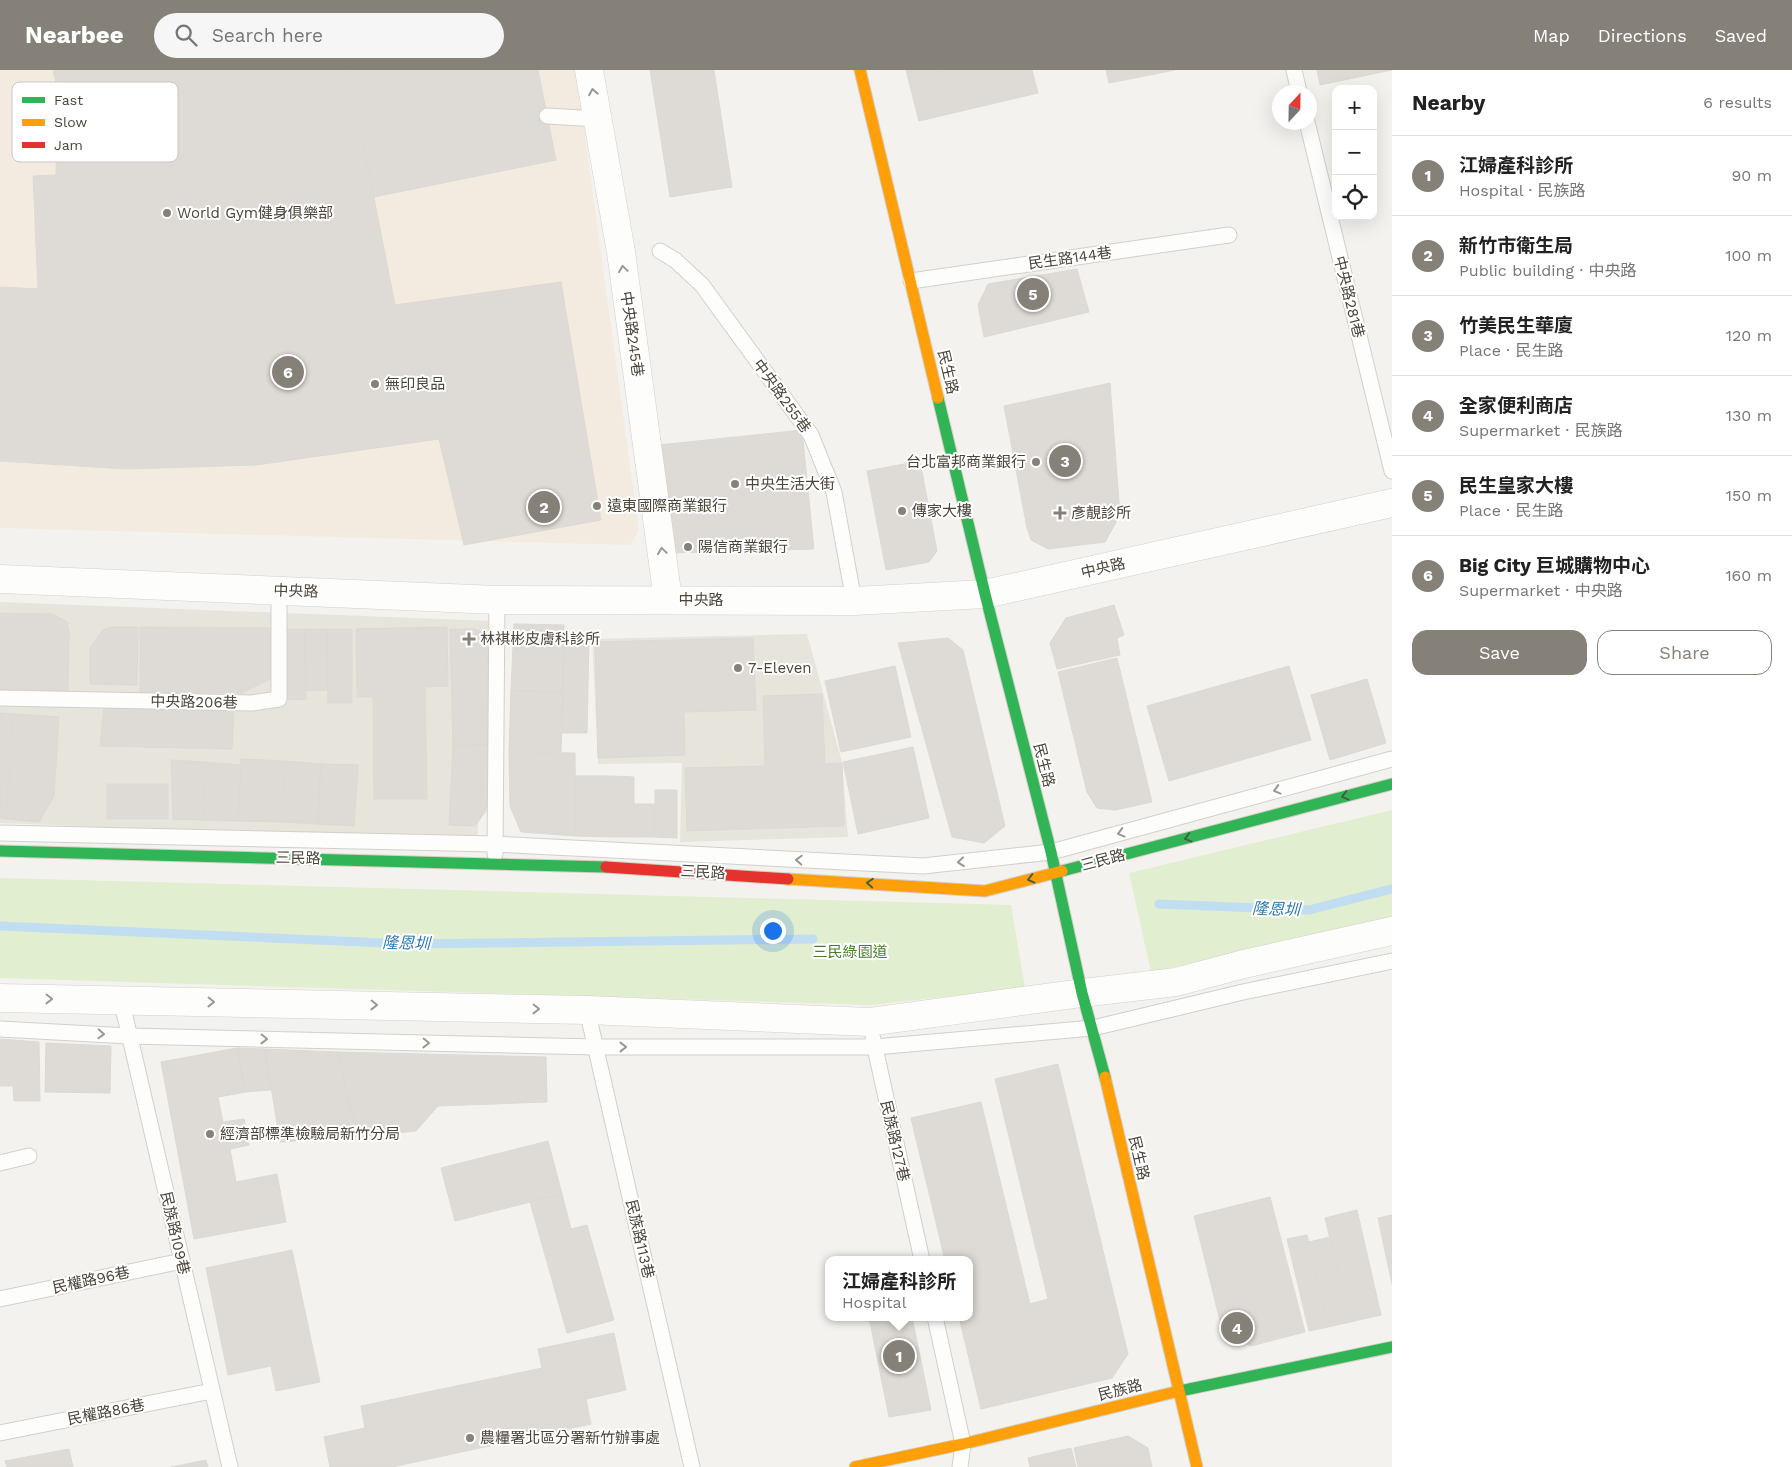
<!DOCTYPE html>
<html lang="en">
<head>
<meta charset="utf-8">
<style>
  :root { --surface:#fff; --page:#f6f6f6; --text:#222; --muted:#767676; --line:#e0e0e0; --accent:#868178 }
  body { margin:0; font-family:"Work Sans","Noto Sans TC",sans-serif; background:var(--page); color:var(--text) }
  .controls { position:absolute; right:15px; top:15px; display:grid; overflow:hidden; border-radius:10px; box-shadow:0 5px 20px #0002 }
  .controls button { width:45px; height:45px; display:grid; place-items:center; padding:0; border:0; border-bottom:1px solid var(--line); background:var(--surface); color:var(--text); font:25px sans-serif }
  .compass { position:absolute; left:1272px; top:15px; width:45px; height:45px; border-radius:50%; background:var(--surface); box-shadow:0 5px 20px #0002; rotate:22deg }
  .you { position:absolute; left:772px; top:860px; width:18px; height:18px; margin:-12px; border:4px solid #fff; border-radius:50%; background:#1a73e8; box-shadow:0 0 0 8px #1a73e833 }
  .badge { display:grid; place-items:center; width:32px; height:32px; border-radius:50%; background:var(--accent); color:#fff; font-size:16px; font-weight:700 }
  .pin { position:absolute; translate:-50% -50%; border:2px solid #fff; box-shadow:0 1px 5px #0006 }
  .popup { position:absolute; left:825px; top:1186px; width:148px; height:65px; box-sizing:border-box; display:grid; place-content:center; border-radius:10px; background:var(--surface); filter:drop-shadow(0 1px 4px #0005); font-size:16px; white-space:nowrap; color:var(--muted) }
  .popup b { font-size:19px; color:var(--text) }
  .popup::after { content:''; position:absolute; left:50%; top:100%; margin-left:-10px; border:10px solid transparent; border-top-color:var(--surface) }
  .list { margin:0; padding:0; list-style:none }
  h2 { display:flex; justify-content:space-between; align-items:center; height:65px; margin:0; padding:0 20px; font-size:21px }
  h2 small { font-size:16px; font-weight:400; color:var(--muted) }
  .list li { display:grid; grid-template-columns:32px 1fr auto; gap:15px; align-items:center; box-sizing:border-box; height:80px; padding:0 20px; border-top:1px solid var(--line) }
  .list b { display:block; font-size:19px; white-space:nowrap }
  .list p { margin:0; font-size:16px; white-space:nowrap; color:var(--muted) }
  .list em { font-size:16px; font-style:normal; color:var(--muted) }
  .actions { display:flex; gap:10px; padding:15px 20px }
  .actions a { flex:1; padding:11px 0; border:1px solid var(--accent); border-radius:15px; text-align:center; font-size:18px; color:var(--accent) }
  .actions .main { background:var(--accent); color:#fff }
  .icon { flex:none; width:28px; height:28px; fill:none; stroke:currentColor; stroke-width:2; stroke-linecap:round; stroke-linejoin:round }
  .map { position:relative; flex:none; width:1392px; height:1397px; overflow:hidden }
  header { display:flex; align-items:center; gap:30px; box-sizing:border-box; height:70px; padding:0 25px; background:var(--accent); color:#fff }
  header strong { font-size:24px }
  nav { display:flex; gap:28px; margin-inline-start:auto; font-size:18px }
  .search { width:350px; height:45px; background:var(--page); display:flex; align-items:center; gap:12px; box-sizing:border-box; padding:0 18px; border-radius:28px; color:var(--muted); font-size:19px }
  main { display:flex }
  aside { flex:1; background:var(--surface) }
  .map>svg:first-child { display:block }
  .residential { fill:#e7e4dc }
  .commercial { fill:#f3ebdf }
  .green { fill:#e1eecf }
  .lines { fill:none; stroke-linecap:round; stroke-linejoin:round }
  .stream { stroke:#c0ddf1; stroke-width:9 }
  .building { fill:#dedbd6; stroke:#dcd9d4 }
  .lane-casing { stroke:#d2d0cb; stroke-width:17 }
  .street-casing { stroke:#d2d0cb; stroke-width:29 }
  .fast-casing { stroke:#d3cfc5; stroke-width:13 }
  .slow-casing { stroke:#d3cfc5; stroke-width:13 }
  .jam-casing { stroke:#d3cfc5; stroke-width:13 }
  .lane { stroke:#fdfdfc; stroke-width:15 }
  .street { stroke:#fdfdfc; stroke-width:28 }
  .fast { stroke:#30b455; stroke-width:11 }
  .slow { stroke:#ff9f0a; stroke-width:11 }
  .jam { stroke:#e5322d; stroke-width:11 }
  .oneway { stroke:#9b9791 }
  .oneway2 { stroke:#446040 }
  .poi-dot { fill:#868178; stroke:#fff; stroke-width:2 }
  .labels { text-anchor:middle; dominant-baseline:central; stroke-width:4; stroke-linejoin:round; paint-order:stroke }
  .poi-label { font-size:15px; fill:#4b4439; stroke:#fff; text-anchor:start }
  .street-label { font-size:15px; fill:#4b4439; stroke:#fff }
  .park-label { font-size:15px; fill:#4a7f2a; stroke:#fff }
  .water-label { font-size:16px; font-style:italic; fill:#2e7ab2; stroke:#fff }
  .key { fill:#fff; stroke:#c9c7c4; stroke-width:1 }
  .key-label { font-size:14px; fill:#4b4439 }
</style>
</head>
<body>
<header>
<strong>Nearbee</strong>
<div class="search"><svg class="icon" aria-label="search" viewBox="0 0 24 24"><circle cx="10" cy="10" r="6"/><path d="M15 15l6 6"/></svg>Search here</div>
<nav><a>Map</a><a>Directions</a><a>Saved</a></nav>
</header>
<main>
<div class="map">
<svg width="1392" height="1397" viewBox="0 0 1392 1397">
  <rect width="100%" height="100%" fill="#f4f2ee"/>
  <g class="residential">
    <polygon points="0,532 492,551 477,772 0,753"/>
    <polygon points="807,564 842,692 848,767 680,772 682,693 598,694 592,569"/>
  </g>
  <polygon class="commercial" points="0,0 576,0 639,461 630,475 0,458"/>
  <g class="green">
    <polygon points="1392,740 1392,848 1151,902 1129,803"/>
    <polygon points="0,808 1011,835 1025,918 870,935 0,908"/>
  </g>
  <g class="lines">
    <g class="stream">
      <polyline points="1159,834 1309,840 1391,819"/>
      <polyline points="0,856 408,874 813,869"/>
    </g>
  </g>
  <g class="building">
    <polygon points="53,0 349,0 395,235 561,212 601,450 464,475 439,369 256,395 126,399 0,391 0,217 38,219 33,106 56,105 58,21"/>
    <polygon points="349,0 538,0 556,90 374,127"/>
    <polygon points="650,0 714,0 732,117 670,127"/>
    <polygon points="906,0 943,0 908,8"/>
    <polygon points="943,0 1032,0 1038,23 919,51 908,8"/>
    <polygon points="1106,0 1175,0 1109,13"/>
    <polygon points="1317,0 1392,0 1320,15"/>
    <polygon points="1077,199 1089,242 984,267 978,235 988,214"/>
    <polygon points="1110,313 1120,445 1105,472 1048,479 1031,470 1027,458 1004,336"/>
    <polygon points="802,360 814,479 670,483 659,375"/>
    <polygon points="920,391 937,481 929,492 886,500 867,401"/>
    <polygon points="1114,535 1124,565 1117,568 1120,585 1057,599 1050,573 1066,548"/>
    <polygon points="0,543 53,544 67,552 69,562 68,621 0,620"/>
    <polygon points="514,554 564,555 563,622 511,621"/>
    <polygon points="111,557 138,557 137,615 90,614 90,578 103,560"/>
    <polygon points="140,557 276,558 276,606 242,623 140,622"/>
    <polygon points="447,557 448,616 425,617 427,729 374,729 373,627 357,627 356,559"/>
    <polygon points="282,559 305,559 306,629 282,630"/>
    <polygon points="305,559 327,559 328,620 306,621"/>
    <polygon points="327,559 352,559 352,633 328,633"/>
    <polygon points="450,559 475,559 485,564 487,571 490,675 453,676"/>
    <polygon points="564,567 589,568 587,663 562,663"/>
    <polygon points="753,568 756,640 684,642 685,685 598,688 595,572"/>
    <polygon points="948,568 963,580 1005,756 984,773 952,767 898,573"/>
    <polygon points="1117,588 1152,732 1115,740 1097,738 1087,722 1058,602"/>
    <polygon points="895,596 911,667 841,682 825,611"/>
    <polygon points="1289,596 1311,670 1169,711 1147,636"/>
    <polygon points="1367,609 1386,673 1330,690 1311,625"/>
    <polygon points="511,621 563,622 561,682 509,682"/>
    <polygon points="822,624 825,694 842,693 844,756 687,761 685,698 765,696 763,626"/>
    <polygon points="104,637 234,638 232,679 100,676"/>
    <polygon points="0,643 13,644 6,749 0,748"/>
    <polygon points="13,644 59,647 54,726 39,752 6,749"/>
    <polygon points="490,675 486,741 475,756 449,755 453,676"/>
    <polygon points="913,677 929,748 858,764 843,692"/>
    <polygon points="509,682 575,683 576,766 521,762 510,736"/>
    <polygon points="241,689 285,691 282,752 238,751"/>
    <polygon points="171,690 205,692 204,750 173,749"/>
    <polygon points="285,691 321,694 318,754 282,752"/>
    <polygon points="205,692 241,695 238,751 204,750"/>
    <polygon points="321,694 358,695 354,756 318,754"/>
    <polygon points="575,706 610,706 610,767 576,766"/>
    <polygon points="610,706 634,707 634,767 610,767"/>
    <rect x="107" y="714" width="61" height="35"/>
    <polygon points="655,720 677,720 677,768 655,767"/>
    <rect x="634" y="734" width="21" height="33"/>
    <polygon points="0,969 39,972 40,1031 14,1031 13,1016 0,1016"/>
    <polygon points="46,973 111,976 110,1023 45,1022"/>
    <polygon points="237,978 246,1022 218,1027 223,1052 244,1049 249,1075 230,1079 236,1112 277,1104 286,1152 194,1169 161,992"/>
    <polygon points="237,978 265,979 271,1020 246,1022"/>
    <polygon points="265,979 338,982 357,1067 280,1072"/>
    <polygon points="338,982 546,987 547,1032 438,1036 416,1061 357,1067"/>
    <polygon points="1058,994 1128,1284 1112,1308 981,1339 959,1247 969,1247 969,1190 945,1190 911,1048 981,1032 1030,1234 1048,1229 995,1009"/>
    <polygon points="548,1071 562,1124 455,1151 441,1098"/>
    <polygon points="562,1124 571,1159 587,1155 614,1250 567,1263 530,1132"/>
    <polygon points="1270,1127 1305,1262 1251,1276 1223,1263 1194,1146"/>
    <polygon points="1357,1140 1381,1245 1350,1252 1325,1148"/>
    <polygon points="1392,1145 1392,1214 1378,1148"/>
    <polygon points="1307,1165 1328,1257 1309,1261 1287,1169"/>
    <polygon points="1330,1167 1350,1252 1328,1257 1309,1172"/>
    <polygon points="292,1180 320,1312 276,1321 271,1296 228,1305 206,1198"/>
    <polygon points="869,1247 912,1247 931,1340 889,1347"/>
    <polygon points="614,1263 626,1320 586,1329 591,1354 392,1397 330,1397 324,1367 365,1358 361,1336 542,1298 538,1279"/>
    <polygon points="1128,1366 1148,1378 1152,1397 1078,1397 1074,1378"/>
    <polygon points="1071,1378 1076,1397 1030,1397 1028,1388"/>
    <polygon points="69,1379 73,1397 7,1397 5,1391"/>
    <polygon points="206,1390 208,1397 171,1397"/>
  </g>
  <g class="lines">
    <defs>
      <g id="lane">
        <polyline points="1294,0 1299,22"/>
        <polyline points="547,46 598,49"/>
        <polyline points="1307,52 1392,401"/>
        <polyline points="660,181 675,190 702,215 811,365 834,422 854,531"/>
        <polyline points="911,211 1229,165"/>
        <polyline points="0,628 252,633 279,629 279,520"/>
        <polyline points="0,763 495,774 923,796 1051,782 1392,689"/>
        <polyline points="495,784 497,530"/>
        <polyline points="121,929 230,1397"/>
        <polyline points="587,940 692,1397"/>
        <polyline points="0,959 129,966 596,977 875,977 1093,958 1243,922 1392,891"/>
        <polyline points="873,969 922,1190"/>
        <polyline points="0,1093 29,1086"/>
        <polyline points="0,1229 182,1191"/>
        <polyline points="935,1247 963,1374 960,1397"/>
        <polyline points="0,1363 212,1321"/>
      </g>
      <g id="street">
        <polyline points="589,0 621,182 668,530"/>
        <polyline points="0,509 497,530 854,531 985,524 1392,433"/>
        <polyline points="0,928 587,940 869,952 1082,923 1176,912 1244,894 1392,861"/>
      </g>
      <g id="fast">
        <polyline points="938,328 985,524 1051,782 1082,923 1105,1007"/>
        <polyline points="0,781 606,797"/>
        <polyline points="1062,801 1392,714"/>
        <polyline points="1175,1322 1392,1277"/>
      </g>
      <g id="slow">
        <polyline points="860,0 938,328"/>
        <polyline points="788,809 985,821 1062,801"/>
        <polyline points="1105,1007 1197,1397"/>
        <polyline points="855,1397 963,1374 1175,1322"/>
      </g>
      <polyline id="jam" points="606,797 788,809"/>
    </defs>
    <use href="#lane" class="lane-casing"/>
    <use href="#street" class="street-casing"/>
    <use href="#fast" class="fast-casing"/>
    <use href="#slow" class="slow-casing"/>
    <use href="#jam" class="jam-casing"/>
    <use href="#lane" class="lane"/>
    <use href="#street" class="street"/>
    <use href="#fast" class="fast"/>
    <use href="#slow" class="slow"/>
    <use href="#jam" class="jam"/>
  </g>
  <defs><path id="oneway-chevron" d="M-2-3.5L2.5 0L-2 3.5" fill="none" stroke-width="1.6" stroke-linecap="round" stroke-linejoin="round" transform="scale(1.25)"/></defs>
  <g class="oneway">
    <use href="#oneway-chevron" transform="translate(593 22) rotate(-100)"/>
    <use href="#oneway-chevron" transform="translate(623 199) rotate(-98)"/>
    <use href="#oneway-chevron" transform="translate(662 481) rotate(-98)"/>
    <use href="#oneway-chevron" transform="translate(1277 720) rotate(165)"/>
    <use href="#oneway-chevron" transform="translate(1121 763) rotate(165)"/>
    <use href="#oneway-chevron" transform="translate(799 790) rotate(-177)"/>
    <use href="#oneway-chevron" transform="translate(961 792) rotate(174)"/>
    <use href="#oneway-chevron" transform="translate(49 929) rotate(1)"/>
    <use href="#oneway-chevron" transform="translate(211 932) rotate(1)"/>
    <use href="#oneway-chevron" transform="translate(374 935) rotate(1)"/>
    <use href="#oneway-chevron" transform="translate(536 939) rotate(1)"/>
    <use href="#oneway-chevron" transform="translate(101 964) rotate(3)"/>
    <use href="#oneway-chevron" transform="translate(264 969) rotate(1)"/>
    <use href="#oneway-chevron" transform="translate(426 973) rotate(1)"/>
    <use href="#oneway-chevron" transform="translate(623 977)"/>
  </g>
  <g class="oneway2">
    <use href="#oneway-chevron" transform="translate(1345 726) rotate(165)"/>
    <use href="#oneway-chevron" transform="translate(1188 768) rotate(165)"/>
    <use href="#oneway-chevron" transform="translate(1031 809) rotate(166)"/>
    <use href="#oneway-chevron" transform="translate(870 813) rotate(-176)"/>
  </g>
  <g class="poi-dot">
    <circle cx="167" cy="143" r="5"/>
    <circle cx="375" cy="314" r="5"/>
    <circle cx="1036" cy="392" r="5"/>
    <circle cx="735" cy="414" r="5"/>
    <circle cx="597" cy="436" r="5"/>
    <circle cx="902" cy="441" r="5"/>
    <path d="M1057.5 435.5h5v5h5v5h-5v5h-5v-5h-5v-5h5z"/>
    <circle cx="688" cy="477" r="5"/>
    <path d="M466.5 561.5h5v5h5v5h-5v5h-5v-5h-5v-5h5z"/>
    <circle cx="738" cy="598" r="5"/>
    <circle cx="210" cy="1064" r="5"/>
    <circle cx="470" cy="1368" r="5"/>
  </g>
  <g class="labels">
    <g class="poi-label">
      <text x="177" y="143">World Gym健身俱樂部</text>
      <text x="385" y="314">無印良品</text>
      <text x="1026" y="392" text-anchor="end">台北富邦商業銀行</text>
      <text x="745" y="414">中央生活大街</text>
      <text x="607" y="436">遠東國際商業銀行</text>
      <text x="912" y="441">傳家大樓</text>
      <text x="1071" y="443">彥靚診所</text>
      <text x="698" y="477">陽信商業銀行</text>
      <text x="480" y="569">林祺彬皮膚科診所</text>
      <text x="748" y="598">7-Eleven</text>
      <text x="220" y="1064">經濟部標準檢驗局新竹分局</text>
      <text x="480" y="1368">農糧署北區分署新竹辦事處</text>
    </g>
    <g class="street-label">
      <text transform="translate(1070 188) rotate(-8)">民生路144巷</text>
      <text transform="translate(1349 227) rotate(76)">中央路281巷</text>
      <text transform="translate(632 264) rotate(82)">中央路245巷</text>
      <text transform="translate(948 302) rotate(77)">民生路</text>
      <text transform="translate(782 326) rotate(54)">中央路255巷</text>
      <text transform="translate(1103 498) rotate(-13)">中央路</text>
      <text transform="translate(296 521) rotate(2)">中央路</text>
      <text x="701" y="530">中央路</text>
      <text transform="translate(194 632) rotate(1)">中央路206巷</text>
      <text transform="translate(1044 695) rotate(76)">民生路</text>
      <text transform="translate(298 788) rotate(1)">三民路</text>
      <text transform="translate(1103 790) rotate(-15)">三民路</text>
      <text transform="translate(703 802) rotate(3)">三民路</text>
      <text transform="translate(895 1071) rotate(77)">民族路127巷</text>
      <text transform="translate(1139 1088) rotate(77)">民生路</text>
      <text transform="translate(175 1163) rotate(77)">民族路109巷</text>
      <text transform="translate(640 1169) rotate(77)">民族路113巷</text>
      <text transform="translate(91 1210) rotate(-12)">民權路96巷</text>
      <text transform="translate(1120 1320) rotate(-14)">民族路</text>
      <text transform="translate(106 1342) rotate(-11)">民權路86巷</text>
    </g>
    <g class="park-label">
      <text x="850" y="882">三民綠園道</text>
    </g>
    <g class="water-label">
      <text transform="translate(1276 839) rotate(2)">隆恩圳</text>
      <text transform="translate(406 873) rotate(1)">隆恩圳</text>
    </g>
  </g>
  <rect x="12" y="12" width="166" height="80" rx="8" class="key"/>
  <rect x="22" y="27" width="23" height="6" fill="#30b455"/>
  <rect x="22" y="49" width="23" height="7" fill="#ff9f0a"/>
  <rect x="22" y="72" width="23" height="6" fill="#e5322d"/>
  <g class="key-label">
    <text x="54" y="35">Fast</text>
    <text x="54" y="57">Slow</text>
    <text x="54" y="80">Jam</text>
  </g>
</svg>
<div class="controls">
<button>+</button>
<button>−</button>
<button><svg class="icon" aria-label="locate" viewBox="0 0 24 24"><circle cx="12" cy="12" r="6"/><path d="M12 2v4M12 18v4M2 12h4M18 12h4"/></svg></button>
</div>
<svg class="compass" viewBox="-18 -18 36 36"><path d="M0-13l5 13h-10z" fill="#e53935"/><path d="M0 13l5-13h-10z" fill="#767676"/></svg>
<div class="you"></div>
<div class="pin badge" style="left:899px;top:1286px">1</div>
<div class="popup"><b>江婦產科診所</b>Hospital</div>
<div class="pin badge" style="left:544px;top:437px">2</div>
<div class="pin badge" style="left:1065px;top:391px">3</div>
<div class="pin badge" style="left:1237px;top:1258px">4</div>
<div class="pin badge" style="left:1033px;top:224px">5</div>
<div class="pin badge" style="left:288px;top:302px">6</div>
</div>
<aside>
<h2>Nearby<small>6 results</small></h2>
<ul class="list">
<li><span class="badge">1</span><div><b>江婦產科診所</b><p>Hospital · 民族路</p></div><em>90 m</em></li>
<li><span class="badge">2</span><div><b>新竹市衛生局</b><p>Public building · 中央路</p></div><em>100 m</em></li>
<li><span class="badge">3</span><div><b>竹美民生華廈</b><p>Place · 民生路</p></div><em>120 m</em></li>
<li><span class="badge">4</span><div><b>全家便利商店</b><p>Supermarket · 民族路</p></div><em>130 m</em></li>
<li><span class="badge">5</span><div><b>民生皇家大樓</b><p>Place · 民生路</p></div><em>150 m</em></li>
<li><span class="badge">6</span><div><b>Big City 巨城購物中心</b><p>Supermarket · 中央路</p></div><em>160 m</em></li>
</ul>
<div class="actions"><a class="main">Save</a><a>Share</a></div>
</aside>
</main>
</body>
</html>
